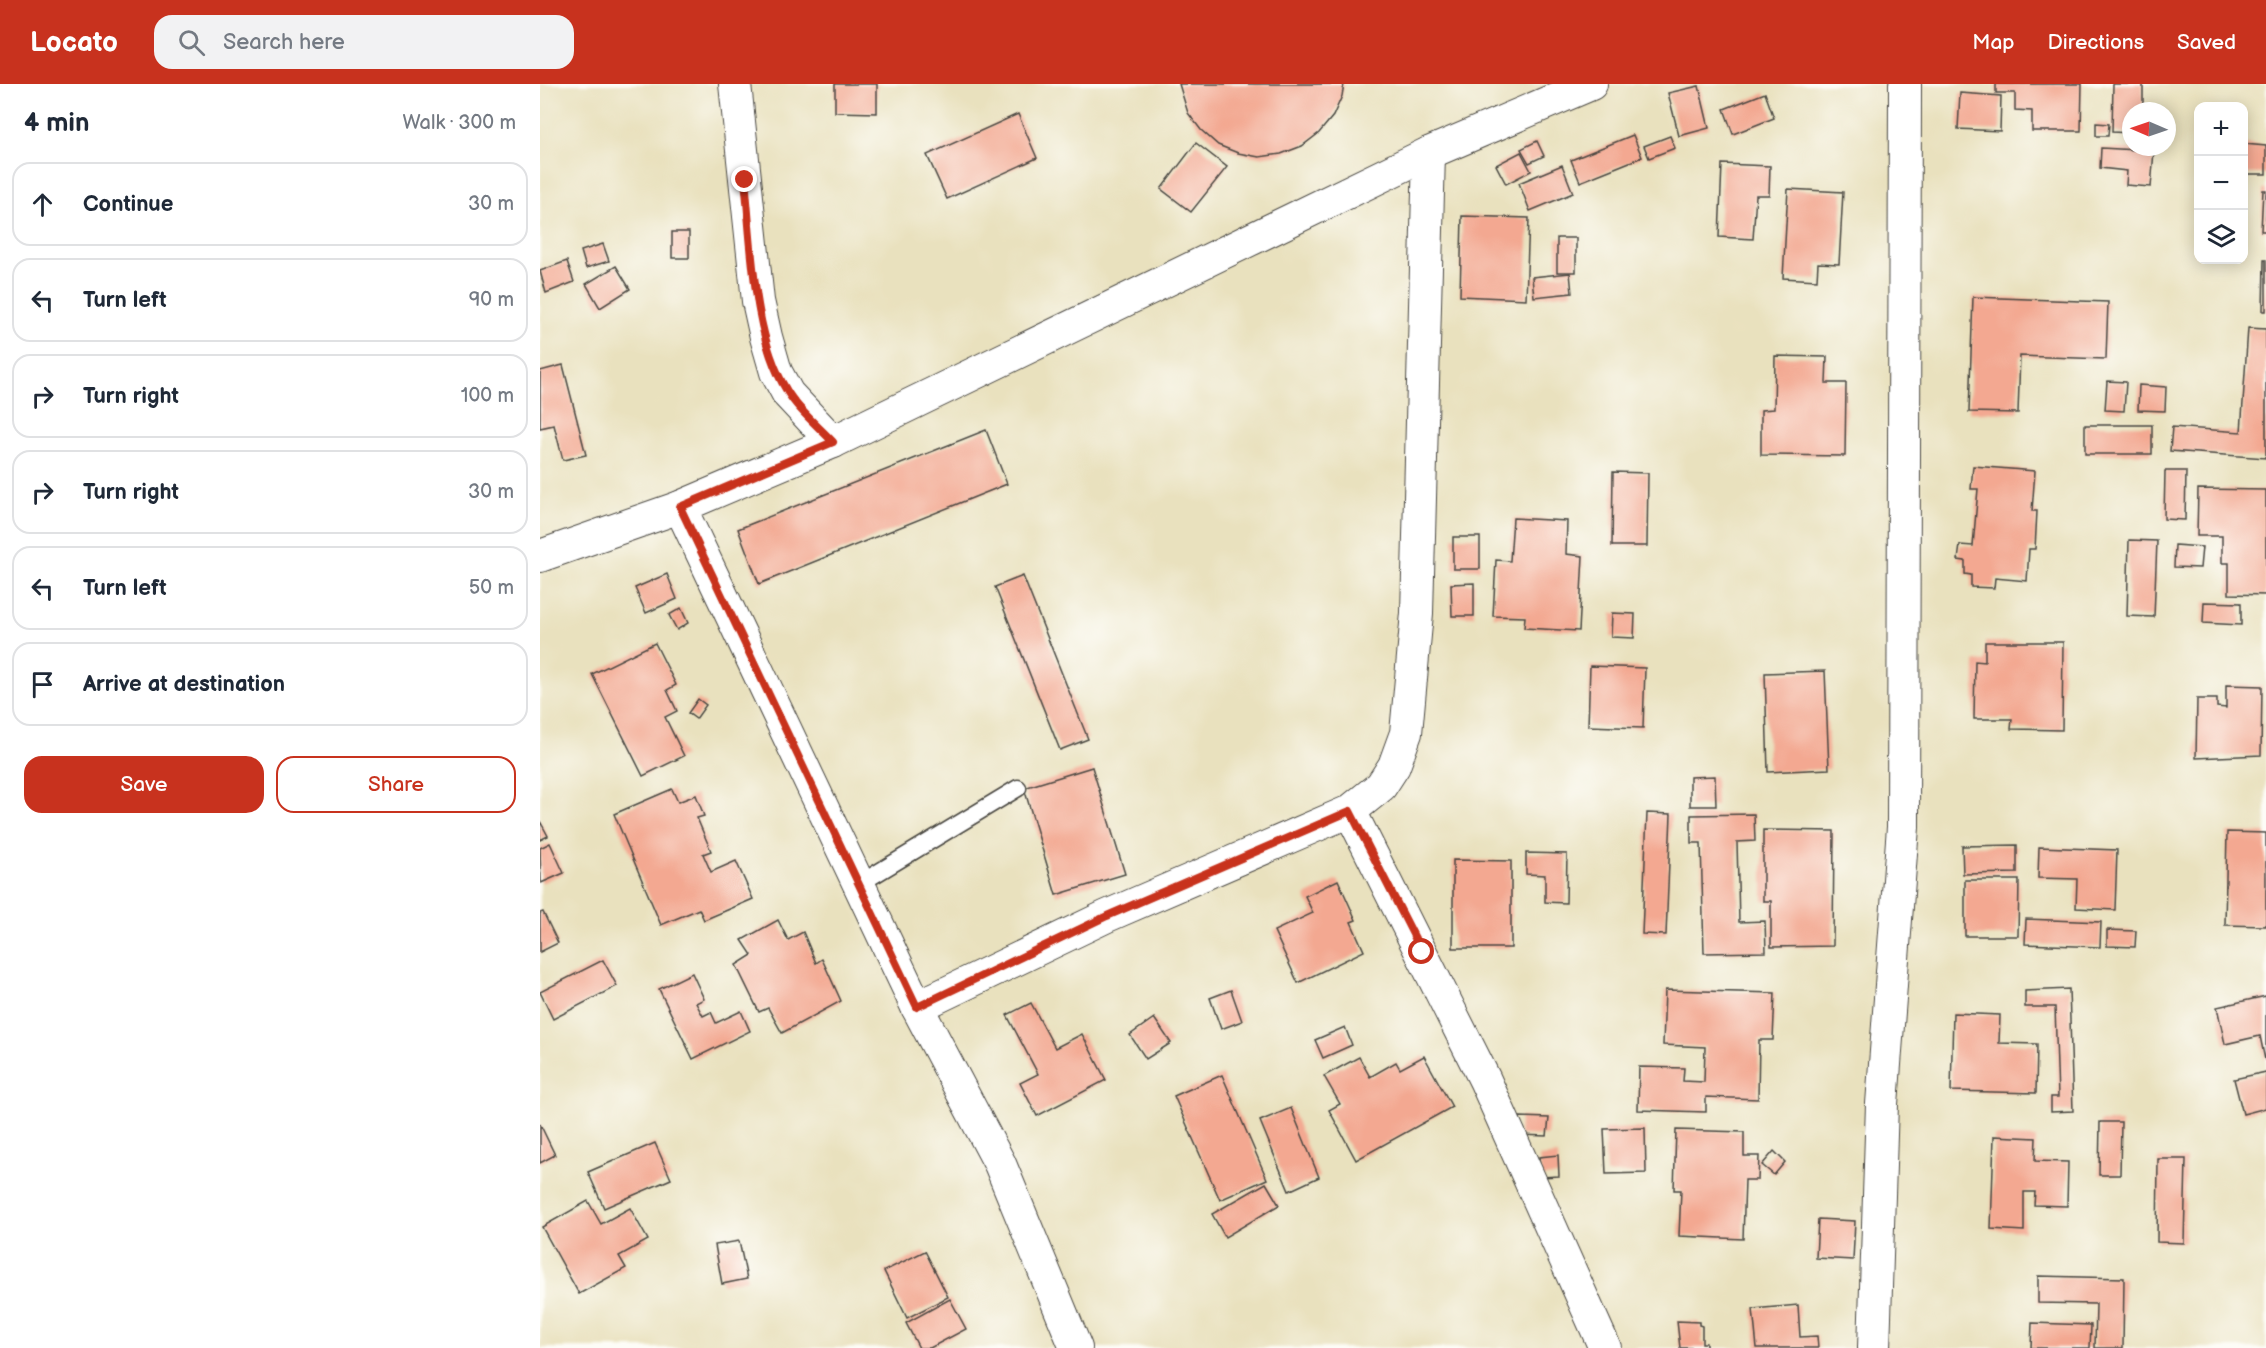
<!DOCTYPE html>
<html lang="en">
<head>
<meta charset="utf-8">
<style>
  :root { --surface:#fff; --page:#f2f2f3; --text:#1f2937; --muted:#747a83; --line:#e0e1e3; --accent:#c8321e }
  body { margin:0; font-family:"Balsamiq Sans",sans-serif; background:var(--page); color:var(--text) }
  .controls { position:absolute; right:18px; top:18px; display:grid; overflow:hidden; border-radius:12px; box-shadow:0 3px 15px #0003 }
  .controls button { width:54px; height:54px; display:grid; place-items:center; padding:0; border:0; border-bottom:2px solid var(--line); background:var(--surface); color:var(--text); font:30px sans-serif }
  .compass { position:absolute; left:1582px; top:18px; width:54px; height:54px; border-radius:50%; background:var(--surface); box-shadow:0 3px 15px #0003; rotate:272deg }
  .stop { position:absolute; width:18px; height:18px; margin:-14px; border:4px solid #c8321e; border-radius:50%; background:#fff }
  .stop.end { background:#c8321e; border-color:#fff; box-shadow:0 2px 6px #0008 }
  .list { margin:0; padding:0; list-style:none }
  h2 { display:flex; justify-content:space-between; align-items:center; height:78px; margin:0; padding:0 24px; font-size:26px }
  h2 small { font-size:20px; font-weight:400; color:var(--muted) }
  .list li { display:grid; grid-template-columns:39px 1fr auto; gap:18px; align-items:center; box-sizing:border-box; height:84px; margin:0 12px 12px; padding:0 12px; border:2px solid var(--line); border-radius:18px }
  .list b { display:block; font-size:22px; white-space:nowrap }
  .list em { font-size:20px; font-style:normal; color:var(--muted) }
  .actions { display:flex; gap:12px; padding:18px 24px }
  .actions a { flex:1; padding:14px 0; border:2px solid var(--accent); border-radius:18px; text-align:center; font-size:21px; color:var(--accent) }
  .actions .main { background:var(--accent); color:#fff }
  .icon { flex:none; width:33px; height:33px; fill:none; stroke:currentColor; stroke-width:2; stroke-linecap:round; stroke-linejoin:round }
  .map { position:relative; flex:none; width:1726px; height:1264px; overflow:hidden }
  header { display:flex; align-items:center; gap:36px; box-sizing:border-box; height:84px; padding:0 30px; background:var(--accent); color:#fff }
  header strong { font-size:28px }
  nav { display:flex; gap:33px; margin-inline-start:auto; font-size:21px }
  .search { width:420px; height:54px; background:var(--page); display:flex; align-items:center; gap:15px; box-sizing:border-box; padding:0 21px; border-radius:18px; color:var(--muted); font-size:22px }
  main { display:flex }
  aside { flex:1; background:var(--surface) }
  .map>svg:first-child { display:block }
  .building { fill:#f3a891 }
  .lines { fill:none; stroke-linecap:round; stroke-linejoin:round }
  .lane-casing { stroke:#484641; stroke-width:19 }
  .street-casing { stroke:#484641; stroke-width:34 }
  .lane { stroke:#fff; stroke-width:16 }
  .street { stroke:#fff; stroke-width:32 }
  .route { stroke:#c8321e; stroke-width:8 }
</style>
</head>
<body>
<header>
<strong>Locato</strong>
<div class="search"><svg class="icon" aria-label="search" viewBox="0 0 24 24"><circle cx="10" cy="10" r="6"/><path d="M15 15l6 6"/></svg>Search here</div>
<nav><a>Map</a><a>Directions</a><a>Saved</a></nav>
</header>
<main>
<aside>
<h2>4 min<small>Walk · 300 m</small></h2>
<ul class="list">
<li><svg class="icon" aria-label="ahead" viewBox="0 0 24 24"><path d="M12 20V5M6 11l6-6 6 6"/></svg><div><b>Continue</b></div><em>30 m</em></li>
<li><svg class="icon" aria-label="left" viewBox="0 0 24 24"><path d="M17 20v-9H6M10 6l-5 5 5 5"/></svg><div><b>Turn left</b></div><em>90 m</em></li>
<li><svg class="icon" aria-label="right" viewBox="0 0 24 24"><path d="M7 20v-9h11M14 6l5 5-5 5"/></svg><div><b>Turn right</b></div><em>100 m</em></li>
<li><svg class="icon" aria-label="right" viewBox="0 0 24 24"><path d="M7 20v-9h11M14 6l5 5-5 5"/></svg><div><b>Turn right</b></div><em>30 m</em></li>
<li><svg class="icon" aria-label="left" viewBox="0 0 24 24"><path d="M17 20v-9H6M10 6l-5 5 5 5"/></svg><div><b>Turn left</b></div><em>50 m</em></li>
<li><svg class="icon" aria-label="arrive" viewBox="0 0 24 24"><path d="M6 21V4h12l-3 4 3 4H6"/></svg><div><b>Arrive at destination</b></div></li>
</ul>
<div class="actions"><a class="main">Save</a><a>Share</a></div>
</aside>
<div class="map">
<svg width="1726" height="1264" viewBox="0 0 1726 1264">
  <rect width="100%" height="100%" fill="#fdfcf7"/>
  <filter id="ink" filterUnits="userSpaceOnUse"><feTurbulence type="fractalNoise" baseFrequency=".0167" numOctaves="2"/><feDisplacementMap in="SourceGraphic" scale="12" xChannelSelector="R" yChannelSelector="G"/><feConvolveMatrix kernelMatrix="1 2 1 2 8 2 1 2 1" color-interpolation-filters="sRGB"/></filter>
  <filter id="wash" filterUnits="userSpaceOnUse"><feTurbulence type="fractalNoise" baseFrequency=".008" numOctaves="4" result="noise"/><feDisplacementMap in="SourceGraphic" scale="24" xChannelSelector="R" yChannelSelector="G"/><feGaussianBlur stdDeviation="1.35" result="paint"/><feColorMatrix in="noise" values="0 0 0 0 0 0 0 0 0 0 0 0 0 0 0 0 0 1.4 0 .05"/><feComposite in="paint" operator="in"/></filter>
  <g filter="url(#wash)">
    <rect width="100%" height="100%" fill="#e9e1be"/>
    <g id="blocks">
      <g class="building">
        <polygon points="295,0 337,0 337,29 295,28"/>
        <polygon points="639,0 804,0 802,12 793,32 779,49 762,62 741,70 719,73 698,69 678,61 661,46 648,29"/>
        <polygon points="1456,0 1542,0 1541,47 1492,47 1492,27 1475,26 1475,9 1456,9"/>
        <polygon points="1573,0 1603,0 1603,27 1591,27 1591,49 1572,48"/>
        <polygon points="1159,2 1169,44 1139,52 1128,9"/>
        <polygon points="1225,9 1234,34 1193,50 1184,25"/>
        <polygon points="1420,9 1461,12 1460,47 1418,45"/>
        <polygon points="478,30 497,74 407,115 387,71"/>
        <polygon points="1556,39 1569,40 1568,52 1556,52"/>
        <polygon points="1093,51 1102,73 1040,98 1031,76"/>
        <polygon points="1130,52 1135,64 1109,74 1104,62"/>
        <polygon points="997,57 1004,72 989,79 981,65"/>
        <polygon points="656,59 687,83 651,128 621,105"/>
        <polygon points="1704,60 1726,62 1726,90 1704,90"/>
        <polygon points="1561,64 1614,67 1611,103 1586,101 1587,87 1560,84"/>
        <polygon points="981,68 991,87 966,100 956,81"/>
        <polygon points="1182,80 1230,82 1229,111 1216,111 1213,155 1179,153"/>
        <polygon points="1022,81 1033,109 990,127 979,99"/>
        <polygon points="1248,105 1303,108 1299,180 1278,179 1277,196 1243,194"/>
        <polygon points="1723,106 1726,106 1726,147 1721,147"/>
        <polygon points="922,132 989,134 986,215 920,212"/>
        <rect x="132" y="148" width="17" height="26"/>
        <rect x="1017" y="154" width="19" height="34"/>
        <polygon points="63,160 69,177 46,184 41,167"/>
        <polygon points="1724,176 1726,176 1726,227 1723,227"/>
        <polygon points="27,177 34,198 6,209 0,187"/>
        <polygon points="76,182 90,205 60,224 46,200"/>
        <polygon points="1030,189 1032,209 994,213 992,193"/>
        <polygon points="1433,213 1568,218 1566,275 1480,272 1478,329 1429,328"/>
        <polygon points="1708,244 1726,245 1726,374 1630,367 1632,343 1701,348"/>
        <polygon points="1235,272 1287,273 1286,299 1306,299 1305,372 1221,371 1221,326 1234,325"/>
        <polygon points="23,281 46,371 23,376 14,341 0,344 0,287"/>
        <polygon points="1567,297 1586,298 1584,327 1565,326"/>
        <polygon points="1599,301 1626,303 1625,327 1598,326"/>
        <rect x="1545" y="341" width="67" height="29"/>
        <polygon points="446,346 467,400 219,500 198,445"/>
        <polygon points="1433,382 1495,387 1492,427 1497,427 1495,465 1489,465 1487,497 1455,494 1454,504 1431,503 1431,491 1425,490 1425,477 1418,476 1420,461 1433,462 1438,405 1431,405"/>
        <polygon points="1625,387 1646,387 1645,436 1624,435"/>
        <polygon points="1073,388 1108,389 1107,462 1072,462"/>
        <polygon points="1658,405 1726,406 1726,511 1689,510 1689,479 1682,479 1682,452 1657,452"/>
        <polygon points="973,434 1027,437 1026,470 1043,472 1039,547 984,544 985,533 953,532 956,476 970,477"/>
        <rect x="913" y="453" width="27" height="32"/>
        <polygon points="1589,456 1617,457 1614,533 1587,532"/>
        <polygon points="1635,461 1662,463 1660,484 1634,483"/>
        <polygon points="127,490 137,515 106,529 95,504"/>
        <polygon points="483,492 548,655 520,666 455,503"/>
        <polygon points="934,499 934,532 912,532 911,500"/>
        <polygon points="1664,518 1701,519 1701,541 1663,539"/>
        <polygon points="141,524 148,539 137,546 129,531"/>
        <polygon points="1072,529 1095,530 1094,554 1071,553"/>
        <polygon points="1445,558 1523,558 1522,646 1471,645 1472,635 1434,635 1435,577 1445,578"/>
        <polygon points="115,559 136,601 127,606 137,627 125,633 144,672 103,692 52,590"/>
        <polygon points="1050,582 1105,584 1103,644 1048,642"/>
        <polygon points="1285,587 1289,685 1228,688 1225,589"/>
        <polygon points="1686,601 1722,602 1721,671 1656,674 1657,615 1677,615 1677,623 1686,624"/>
        <polygon points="158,615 166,621 156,635 148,629"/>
        <polygon points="552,683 585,790 516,811 484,704"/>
        <polygon points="1175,692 1176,722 1150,722 1150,693"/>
        <polygon points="132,705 138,718 156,711 164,732 157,734 171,767 163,770 171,788 196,777 213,815 164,836 159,825 121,841 74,730"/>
        <polygon points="1107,729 1131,730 1126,851 1102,850"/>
        <polygon points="1214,730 1215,757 1197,758 1199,838 1225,837 1226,868 1164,869 1161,759 1151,759 1151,731"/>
        <polygon points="0,737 8,752 0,756"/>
        <polygon points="1223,746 1294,747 1293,862 1231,863 1231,817 1223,817"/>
        <polygon points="1687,748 1726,749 1726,842 1685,841"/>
        <polygon points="10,759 24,789 1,799 0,764"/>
        <polygon points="1477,761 1477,789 1423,790 1422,762"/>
        <polygon points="1499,763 1577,766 1575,826 1536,824 1537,795 1498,794"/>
        <polygon points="986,769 1027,770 1026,819 1005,818 1005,791 986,790"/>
        <polygon points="913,776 971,777 971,864 913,864"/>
        <polygon points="798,796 816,836 811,838 824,867 758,899 734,847 773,829 765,812"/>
        <polygon points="1425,796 1479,796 1478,852 1425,852"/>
        <polygon points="3,828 18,859 0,868 0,829"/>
        <polygon points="1486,835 1561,838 1560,863 1485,860"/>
        <polygon points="238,836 248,856 263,848 276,879 282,875 301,917 242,949 228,924 219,928 196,881 212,871 202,856"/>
        <polygon points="1567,846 1596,847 1595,863 1567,862"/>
        <polygon points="63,876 77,902 13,935 0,908"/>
        <polygon points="152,889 164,915 156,919 163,932 171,928 176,939 201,927 210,947 153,975 119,905"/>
        <polygon points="1529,905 1533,1027 1511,1028 1511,1013 1518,1013 1515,923 1485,923 1485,907"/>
        <polygon points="691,906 702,937 681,945 670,914"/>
        <polygon points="1125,906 1235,909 1233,956 1219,956 1218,1015 1166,1013 1166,1028 1098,1026 1099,983 1144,984 1143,997 1164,998 1165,963 1123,961"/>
        <polygon points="1726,912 1726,976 1725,976 1720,952 1685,960 1677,923"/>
        <polygon points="491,919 515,964 542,950 566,996 497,1032 480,999 498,990 467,931"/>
        <polygon points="1413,929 1460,931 1459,959 1497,960 1496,1009 1411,1007"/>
        <polygon points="614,934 631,959 606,975 590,951"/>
        <polygon points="805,943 812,961 783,974 775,956"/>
        <polygon points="884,972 912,1023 816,1076 789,1026 800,1020 784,992 819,973 830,993 856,978 860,985"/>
        <polygon points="1726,988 1726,1024 1703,1030 1694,995"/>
        <polygon points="682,991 727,1095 680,1116 634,1012"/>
        <polygon points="751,1024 779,1093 749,1107 720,1037"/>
        <polygon points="980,1033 1009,1034 1007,1052 979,1051"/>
        <polygon points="1560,1038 1581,1038 1580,1091 1559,1091"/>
        <polygon points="0,1040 15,1071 0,1079"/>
        <polygon points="1105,1044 1106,1089 1066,1090 1064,1045"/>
        <polygon points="1136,1046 1204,1048 1204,1072 1219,1072 1218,1096 1205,1096 1203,1155 1139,1152 1141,1106 1134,1106"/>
        <polygon points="1454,1052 1496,1054 1495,1077 1528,1078 1527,1122 1494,1121 1495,1108 1484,1108 1484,1147 1451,1145"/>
        <polygon points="115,1059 131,1095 64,1124 48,1088"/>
        <polygon points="1234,1067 1245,1078 1234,1091 1222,1081"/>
        <polygon points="1018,1071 1019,1092 1001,1093 999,1073"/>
        <polygon points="1618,1075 1646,1075 1644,1159 1617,1158"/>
        <polygon points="726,1099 739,1121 685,1153 672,1130"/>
        <polygon points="48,1117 61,1140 90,1124 108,1156 79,1172 86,1184 39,1210 2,1143"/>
        <polygon points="1278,1135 1315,1137 1313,1176 1276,1174"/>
        <polygon points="199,1157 207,1195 182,1200 175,1161"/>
        <polygon points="385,1167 408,1213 367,1234 344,1187"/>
        <polygon points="1498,1192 1584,1194 1583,1264 1555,1264 1556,1220 1498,1219"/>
        <polygon points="410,1215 426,1245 390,1264 379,1264 366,1239"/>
        <polygon points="1258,1221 1260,1253 1277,1252 1278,1264 1217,1264 1213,1225"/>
        <polygon points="1137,1237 1159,1238 1159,1241 1162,1242 1162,1259 1166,1259 1166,1264 1140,1264"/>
        <polygon points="1492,1239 1551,1241 1550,1264 1491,1264"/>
      </g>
    </g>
  </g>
  <g filter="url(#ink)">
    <use href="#blocks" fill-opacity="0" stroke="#484641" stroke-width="1.5"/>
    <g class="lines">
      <defs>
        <polyline id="lane" points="319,800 478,704"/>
        <g id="street">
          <polyline points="195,0 218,217 226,253 236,288 248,310 293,358"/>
          <polyline points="140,423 377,923 460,1080 536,1264"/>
          <polyline points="0,472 140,423 293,358 889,69 1051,0"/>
          <polyline points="810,727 945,996 1065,1264"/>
          <polyline points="377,923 567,832 810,727 841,702 854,682 866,649 877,529 889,69"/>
          <polyline points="1334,1264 1342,1020 1363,743 1365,0"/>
        </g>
      </defs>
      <use href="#lane" class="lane-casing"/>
      <use href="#street" class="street-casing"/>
      <use href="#lane" class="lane"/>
      <use href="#street" class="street"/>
    </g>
  </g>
  <g class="lines" filter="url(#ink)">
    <path class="route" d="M205 96C212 161 212 250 247 307 258 326 278 342 293 358L140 423 377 923 567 832 810 727 882 868"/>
  </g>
</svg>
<div class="controls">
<button>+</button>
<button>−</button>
<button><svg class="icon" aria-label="layers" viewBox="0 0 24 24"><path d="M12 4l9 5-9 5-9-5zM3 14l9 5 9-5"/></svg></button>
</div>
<svg class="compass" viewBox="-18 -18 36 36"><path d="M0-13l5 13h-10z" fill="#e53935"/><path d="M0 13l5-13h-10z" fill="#747a83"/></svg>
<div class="stop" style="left:882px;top:868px"></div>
<div class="stop end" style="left:205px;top:96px"></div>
</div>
</main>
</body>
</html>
